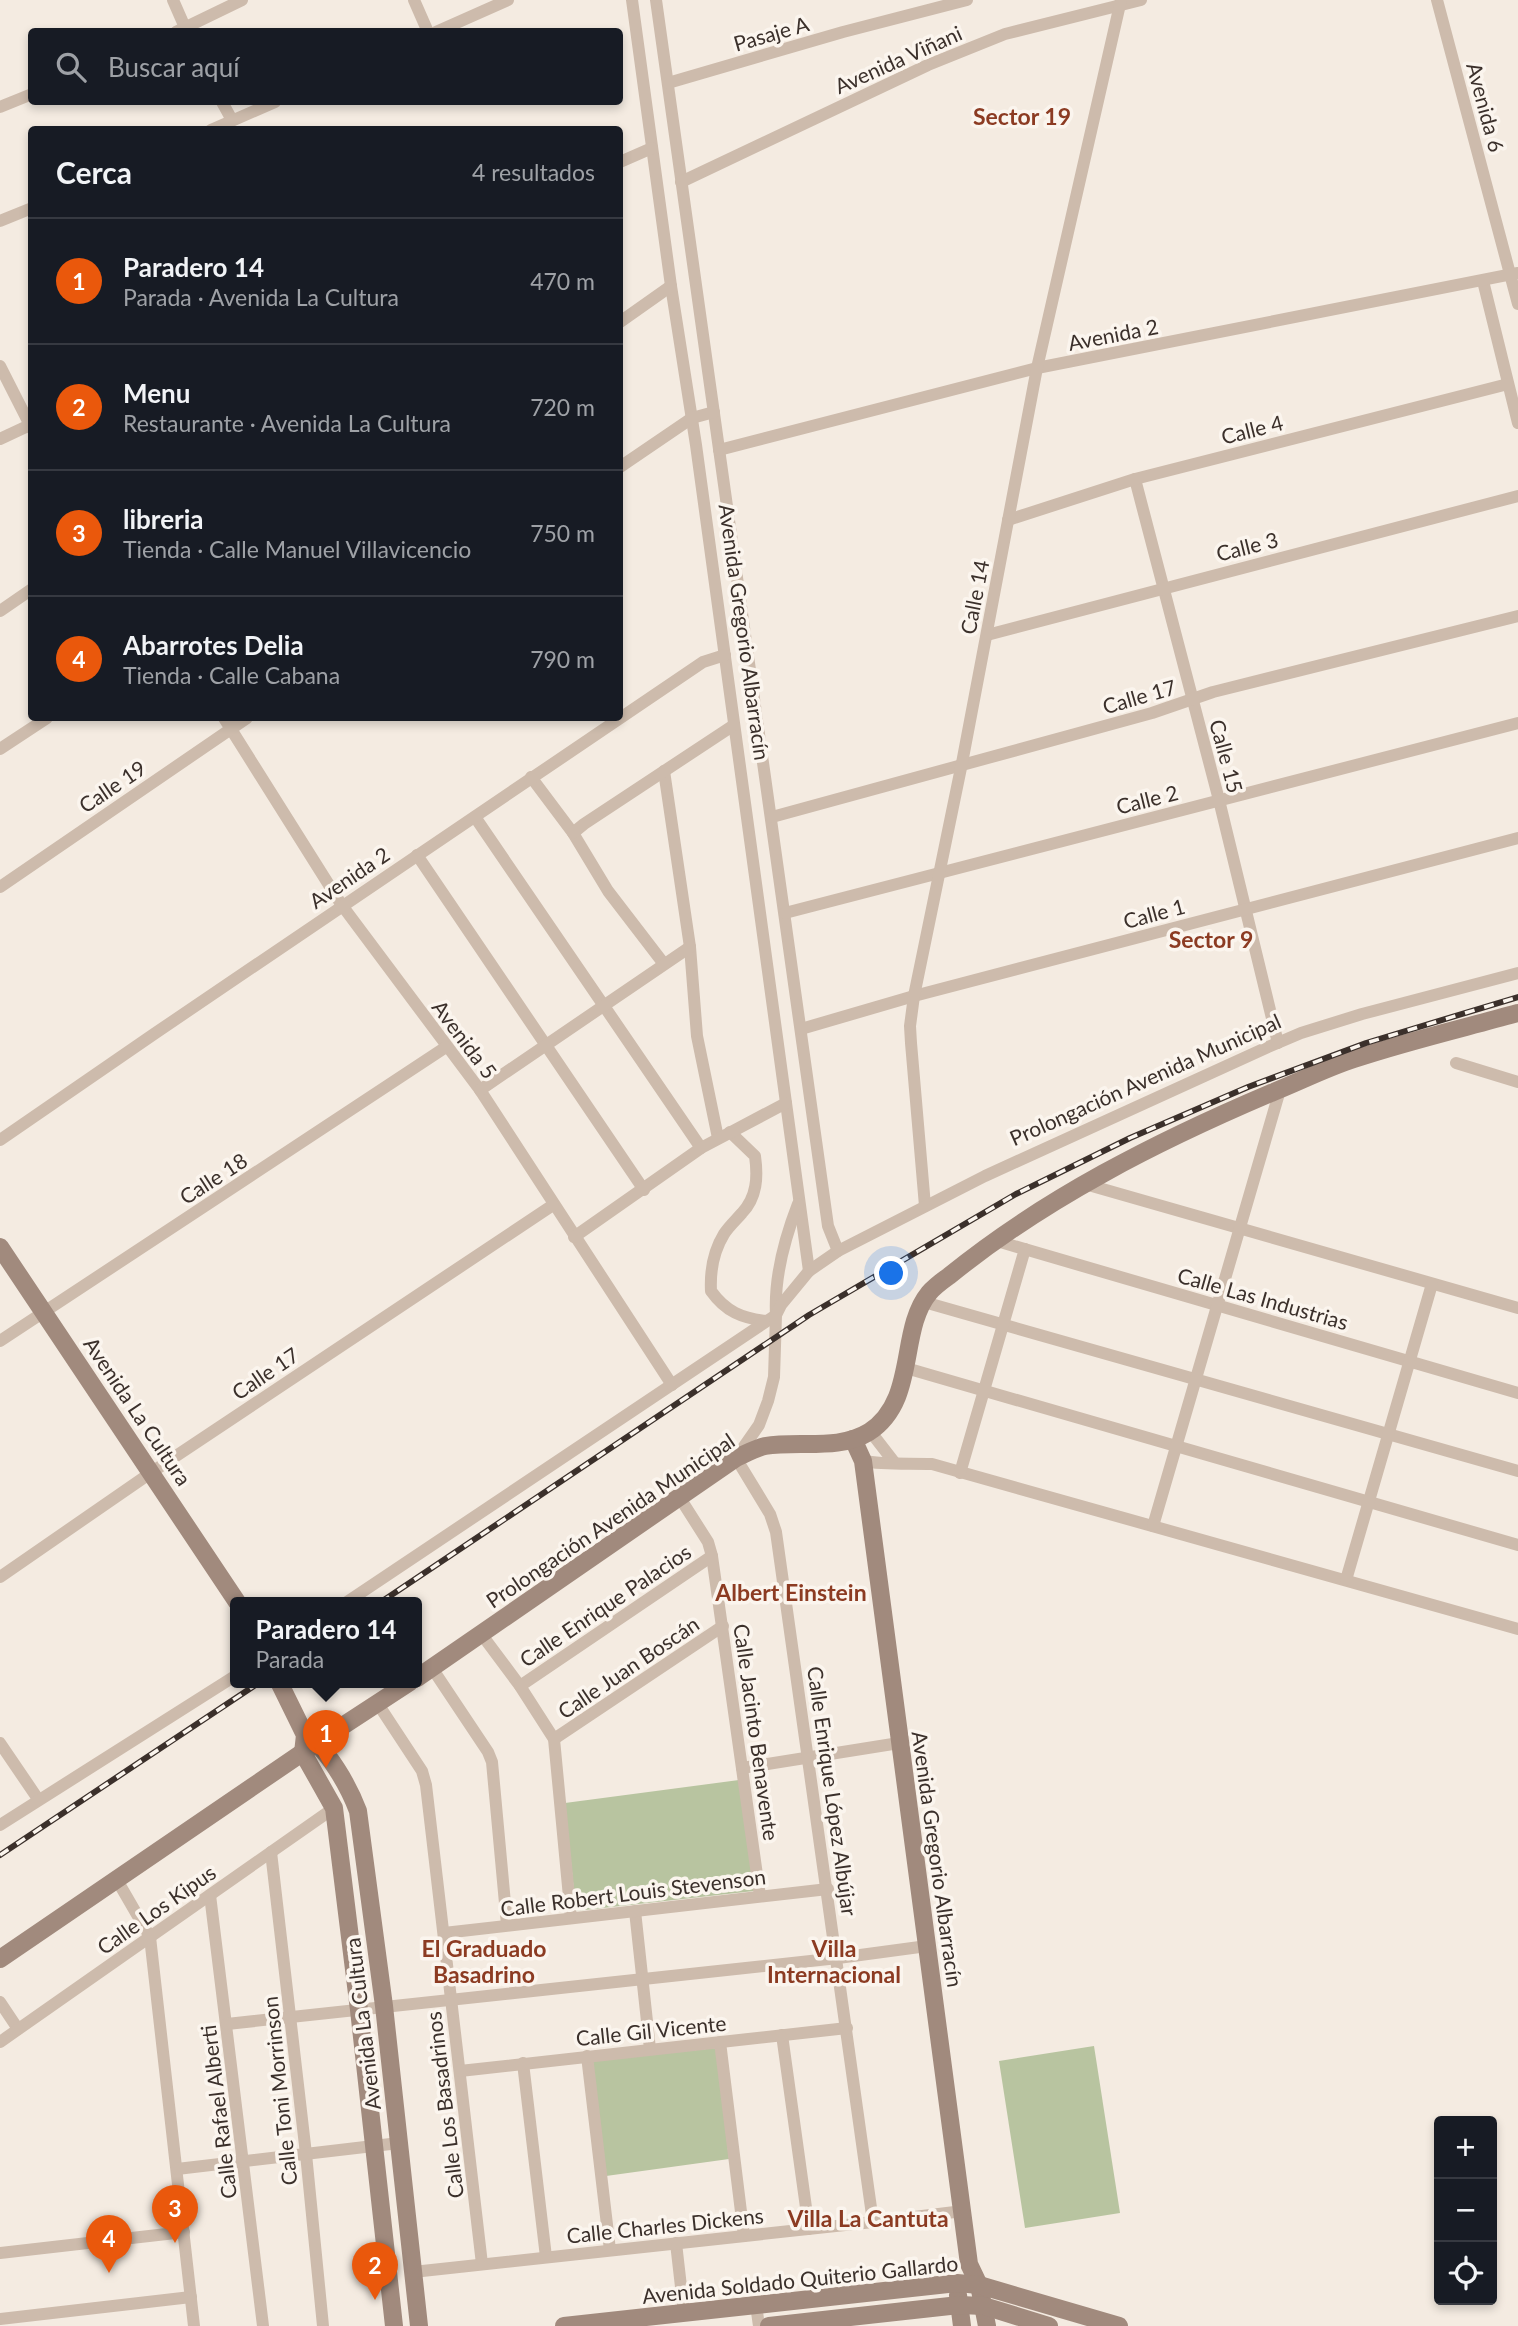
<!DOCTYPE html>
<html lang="es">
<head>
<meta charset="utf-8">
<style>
  :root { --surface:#171b24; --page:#242831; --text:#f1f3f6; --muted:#9ea1a6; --line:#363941; --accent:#ea580c }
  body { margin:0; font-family:Lato,sans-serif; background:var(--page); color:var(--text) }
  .controls { position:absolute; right:21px; bottom:21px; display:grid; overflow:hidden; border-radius:7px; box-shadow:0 4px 10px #0003 }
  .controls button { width:63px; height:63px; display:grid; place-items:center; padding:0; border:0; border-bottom:2px solid var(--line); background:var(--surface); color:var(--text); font:35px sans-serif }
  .you { position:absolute; left:892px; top:1274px; width:24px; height:24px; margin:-18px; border:5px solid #fff; border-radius:50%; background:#1a73e8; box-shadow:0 0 0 10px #1a73e833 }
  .badge { display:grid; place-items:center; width:46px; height:46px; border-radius:50%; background:var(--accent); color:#fff; font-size:23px; font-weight:700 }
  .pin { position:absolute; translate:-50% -58px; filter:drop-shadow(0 2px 4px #0008) }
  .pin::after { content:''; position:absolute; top:37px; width:24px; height:21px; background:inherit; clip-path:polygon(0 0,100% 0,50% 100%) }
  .popup { position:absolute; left:230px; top:1597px; width:192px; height:91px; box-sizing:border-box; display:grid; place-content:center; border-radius:7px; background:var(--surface); filter:drop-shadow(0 2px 5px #0005); font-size:23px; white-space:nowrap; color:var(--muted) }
  .popup b { font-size:26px; color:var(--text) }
  .popup::after { content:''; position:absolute; left:50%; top:100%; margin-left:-14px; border:14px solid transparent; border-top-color:var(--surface) }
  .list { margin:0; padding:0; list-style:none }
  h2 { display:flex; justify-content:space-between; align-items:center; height:91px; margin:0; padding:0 28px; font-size:30px }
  h2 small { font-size:23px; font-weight:400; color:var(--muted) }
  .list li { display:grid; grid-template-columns:46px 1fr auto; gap:21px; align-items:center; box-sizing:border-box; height:126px; padding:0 28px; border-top:2px solid var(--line) }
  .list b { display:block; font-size:26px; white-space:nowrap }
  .list p { margin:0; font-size:23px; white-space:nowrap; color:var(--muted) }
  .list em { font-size:23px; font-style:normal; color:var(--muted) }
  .icon { flex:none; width:38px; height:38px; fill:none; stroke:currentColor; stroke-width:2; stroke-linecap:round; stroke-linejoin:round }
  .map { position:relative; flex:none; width:1518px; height:2326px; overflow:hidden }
  .search { position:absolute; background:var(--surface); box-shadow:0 4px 10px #0003; left:28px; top:28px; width:595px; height:77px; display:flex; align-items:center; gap:18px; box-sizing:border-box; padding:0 24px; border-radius:7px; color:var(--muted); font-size:26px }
  .panel { position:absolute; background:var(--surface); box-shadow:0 4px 10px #0003; left:28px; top:126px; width:595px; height:595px; border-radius:7px }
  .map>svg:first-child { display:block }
  .green { fill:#b8c4a0 }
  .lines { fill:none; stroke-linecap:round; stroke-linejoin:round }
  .street { stroke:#cdbbac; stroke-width:12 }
  .secondary { stroke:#a18a7d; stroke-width:18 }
  .rail-casing { stroke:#3b302b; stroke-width:6 }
  .rail { stroke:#fbf5ee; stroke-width:3.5; stroke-dasharray:10; stroke-linecap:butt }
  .labels { text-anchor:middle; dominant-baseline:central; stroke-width:7; stroke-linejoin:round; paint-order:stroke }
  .street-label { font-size:21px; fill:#3b302b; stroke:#fbf5ee }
  .neighbourhood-label { font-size:23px; font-weight:bold; fill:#8c3b22; stroke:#fbf5ee }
</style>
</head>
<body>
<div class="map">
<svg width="1518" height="2326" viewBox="0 0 1518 2326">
  <rect width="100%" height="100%" fill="#f4ebe1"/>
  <g class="green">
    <polygon points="739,1780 754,1891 576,1911 565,1803"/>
    <polygon points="1094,2046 1120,2213 1025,2228 999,2061"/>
    <polygon points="716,2048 729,2159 606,2176 592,2061"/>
  </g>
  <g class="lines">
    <g class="street">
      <polyline points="173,0 187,32"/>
      <polyline points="414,0 428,32"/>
      <polyline points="632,0 671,286 696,445 809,1271"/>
      <polyline points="656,0 828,1226 838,1251"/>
      <polyline points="1437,0 1518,304"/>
      <polyline points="176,32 242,0"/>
      <polyline points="436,32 508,0"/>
      <polyline points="668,83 843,32 967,0"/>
      <polyline points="222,102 232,120"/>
      <polyline points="0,107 32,94"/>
      <polyline points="211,130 275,102"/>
      <polyline points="620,162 652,148"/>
      <polyline points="681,182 928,65 1005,34 1141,0"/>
      <polyline points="0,221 32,208"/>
      <polyline points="1483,281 1518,423"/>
      <polyline points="620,322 671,286"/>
      <polyline points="0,366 32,429"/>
      <polyline points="0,439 32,424"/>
      <polyline points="719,450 1037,368 1518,273"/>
      <polyline points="620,467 692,418 714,412"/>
      <polyline points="1135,479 1219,800 1278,1043"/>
      <polyline points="1008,520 1135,479 1508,384"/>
      <polyline points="0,611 32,589"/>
      <polyline points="987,635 1518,496"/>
      <polyline points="224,718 341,904 480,1090 672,1385"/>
      <polyline points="0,749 47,718"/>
      <polyline points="664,771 690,947 697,1036 718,1138"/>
      <polyline points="531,777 573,833 608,891 664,964"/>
      <polyline points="475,817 701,1148"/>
      <polyline points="772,817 1152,713 1213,692 1518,616"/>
      <polyline points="573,833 584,824 734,725"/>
      <polyline points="417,855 644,1190"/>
      <polyline points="0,887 247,718"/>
      <polyline points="785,913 1518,723"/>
      <polyline points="801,1029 914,996 1518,838"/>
      <polyline points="1456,1063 1518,1082"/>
      <polyline points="480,1090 690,947"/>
      <path d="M730 1132 755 1156C758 1177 757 1197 742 1213 736 1220 729 1226 724 1234 713 1252 710 1271 711 1291 726 1312 742 1318 766 1321"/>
      <path d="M0 1140C233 979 467 820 703 662L725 655"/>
      <polyline points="1085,1184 1518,1308"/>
      <polyline points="925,1206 911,1043 910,1026 914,996 962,763 1037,368 1121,0"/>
      <polyline points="574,1237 701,1148 786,1103"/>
      <polyline points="997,1241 1518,1393"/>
      <polyline points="924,1302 1518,1471"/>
      <polyline points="0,1341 446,1047"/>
      <polyline points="906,1368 1518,1545"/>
      <polyline points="870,1431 894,1462"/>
      <path d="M863 1461C885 1465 909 1463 932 1464L1518 1629"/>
      <polyline points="960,1473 1025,1249"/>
      <polyline points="680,1498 708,1542 712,1556 760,1896"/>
      <polyline points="1153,1526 1280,1090"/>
      <polyline points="0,1577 152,1472 553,1205"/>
      <polyline points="1346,1580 1432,1284"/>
      <path d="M347 1602 776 1315C774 1277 784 1240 798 1204"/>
      <polyline points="482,1635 520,1686 554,1739 571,1918"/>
      <polyline points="432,1668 488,1752 492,1762 507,1925"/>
      <polyline points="520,1686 712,1556"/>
      <polyline points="378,1704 422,1771 426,1785 482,2264"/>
      <polyline points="554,1739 723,1626"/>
      <polyline points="0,1743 38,1799"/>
      <polyline points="742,1768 899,1743"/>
      <polyline points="0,1825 235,1676"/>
      <polyline points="271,1852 306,2154 323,2326"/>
      <polyline points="117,1880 150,1937 194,2326"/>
      <polyline points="210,1895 263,2326"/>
      <polyline points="635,1911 650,2049"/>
      <polyline points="444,1933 828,1889"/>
      <polyline points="0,2002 18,2029"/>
      <polyline points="227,2024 838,1958 927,1946"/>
      <polyline points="782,2035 809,2229"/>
      <polyline points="0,2042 334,1808"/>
      <polyline points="720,2042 744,2236"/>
      <polyline points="587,2056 610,2250"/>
      <polyline points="523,2063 546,2257"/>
      <polyline points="460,2071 847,2028"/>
      <polyline points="177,2169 399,2143"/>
      <polyline points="873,2222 776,1532 770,1514 736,1458 759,1425 768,1401 774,1377 776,1315 781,1305 809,1271 838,1251 985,1176 1268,1047 1301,1033 1362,1014 1518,973"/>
      <polyline points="676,2243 684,2313"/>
      <polyline points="0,2253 184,2232"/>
      <polyline points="413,2272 873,2222 963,2211"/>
      <polyline points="756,2305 759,2326"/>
      <polyline points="0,2319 191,2297"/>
    </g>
    <g class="secondary">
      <polyline points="0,1247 237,1602"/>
      <polyline points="853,1439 863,1461 969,2264 979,2285 987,2326"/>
      <path d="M417 1678 736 1458C745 1454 756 1448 765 1446 799 1440 838 1451 869 1432 918 1400 898 1331 929 1293 934 1287 942 1281 949 1276 1045 1198 1158 1141 1271 1093 1299 1082 1326 1068 1354 1059 1408 1041 1464 1028 1518 1013"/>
      <polyline points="279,1682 305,1735 303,1753 334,1808 359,2010 394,2326"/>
      <path d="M305 1735C327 1747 349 1787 358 1811L384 2006 419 2326"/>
      <polyline points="0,1959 318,1742 410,1682"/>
      <polyline points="958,2295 962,2326"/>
      <polyline points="564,2326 957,2283 979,2285 1119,2326"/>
      <polyline points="769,2326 959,2305 984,2306 1049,2326"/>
    </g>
    <defs>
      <g id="rail">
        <polyline points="381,1602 809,1315 1016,1194 1130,1138 1248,1087 1366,1043 1518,997"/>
        <polyline points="0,1855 260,1682"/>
      </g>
    </defs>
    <use href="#rail" class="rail-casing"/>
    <use href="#rail" class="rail"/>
  </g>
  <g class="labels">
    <g class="street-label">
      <text transform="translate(771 33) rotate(-16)">Pasaje A</text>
      <text transform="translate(898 59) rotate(-24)">Avenida Viñani</text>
      <text transform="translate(1486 107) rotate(75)">Avenida 6</text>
      <text transform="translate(1113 334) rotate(-11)">Avenida 2</text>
      <text transform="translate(1252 429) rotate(-14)">Calle 4</text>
      <text transform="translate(1247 546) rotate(-14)">Calle 3</text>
      <text transform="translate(974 597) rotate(-79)">Calle 14</text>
      <text transform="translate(745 632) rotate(82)">Avenida Gregorio Albarracín</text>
      <text transform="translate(1139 696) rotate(-16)">Calle 17</text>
      <text transform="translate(1227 756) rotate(75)">Calle 15</text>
      <text transform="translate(112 786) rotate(-34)">Calle 19</text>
      <text transform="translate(1147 799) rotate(-14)">Calle 2</text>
      <text transform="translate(349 877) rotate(-34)">Avenida 2</text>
      <text transform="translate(1154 913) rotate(-15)">Calle 1</text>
      <text transform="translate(465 1039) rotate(53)">Avenida 5</text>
      <text transform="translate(1145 1079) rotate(-24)">Prolongación Avenida Municipal</text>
      <text transform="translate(213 1178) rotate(-33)">Calle 18</text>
      <text transform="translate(1263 1298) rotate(16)">Calle Las Industrias</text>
      <text transform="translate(265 1373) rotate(-34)">Calle 17</text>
      <text transform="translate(138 1411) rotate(56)">Avenida La Cultura</text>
      <text transform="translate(610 1520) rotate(-34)">Prolongación Avenida Municipal</text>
      <text transform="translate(605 1605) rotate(-34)">Calle Enrique Palacios</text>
      <text transform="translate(628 1667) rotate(-34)">Calle Juan Boscán</text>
      <text transform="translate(757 1732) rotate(82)">Calle Jacinto Benavente</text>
      <text transform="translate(833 1791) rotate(82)">Calle Enrique López Albújar</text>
      <text transform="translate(938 1859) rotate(82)">Avenida Gregorio Albarracín</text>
      <text transform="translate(633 1892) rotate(-7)">Calle Robert Louis Stevenson</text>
      <text transform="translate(156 1909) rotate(-35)">Calle Los Kipus</text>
      <text transform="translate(362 2024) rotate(-97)">Avenida La Cultura</text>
      <text transform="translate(651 2030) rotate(-6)">Calle Gil Vicente</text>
      <text transform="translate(279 2091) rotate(-96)">Calle Toni Morrinson</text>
      <text transform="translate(444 2105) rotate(-97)">Calle Los Basadrinos</text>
      <text transform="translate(218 2112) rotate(-97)">Calle Rafael Alberti</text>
      <text transform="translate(665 2225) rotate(-6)">Calle Charles Dickens</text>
      <text transform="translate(800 2279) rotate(-6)">Avenida Soldado Quiterio Gallardo</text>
    </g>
    <g class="neighbourhood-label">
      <text x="1022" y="116">Sector 19</text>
      <text x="1211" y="939">Sector 9</text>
      <text x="791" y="1592">Albert Einstein</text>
      <text x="484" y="1948">El Graduado<tspan x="484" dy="26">Basadrino</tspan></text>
      <text x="834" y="1948">Villa<tspan x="834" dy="26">Internacional</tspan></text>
      <text x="868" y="2218">Villa La Cantuta</text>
    </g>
  </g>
</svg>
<div class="controls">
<button>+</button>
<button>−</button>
<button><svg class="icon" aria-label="locate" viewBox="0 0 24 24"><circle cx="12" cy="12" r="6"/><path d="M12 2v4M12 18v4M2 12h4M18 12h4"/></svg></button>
</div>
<div class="you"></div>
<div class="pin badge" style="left:326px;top:1768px">1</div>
<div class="popup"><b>Paradero 14</b>Parada</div>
<div class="pin badge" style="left:375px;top:2300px">2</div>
<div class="pin badge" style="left:175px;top:2243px">3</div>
<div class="pin badge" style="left:109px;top:2273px">4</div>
<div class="search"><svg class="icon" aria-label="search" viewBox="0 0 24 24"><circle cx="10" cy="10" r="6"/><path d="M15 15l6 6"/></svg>Buscar aquí</div>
<section class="panel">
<h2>Cerca<small>4 resultados</small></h2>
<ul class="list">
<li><span class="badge">1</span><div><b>Paradero 14</b><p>Parada · Avenida La Cultura</p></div><em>470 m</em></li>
<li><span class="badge">2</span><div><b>Menu</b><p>Restaurante · Avenida La Cultura</p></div><em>720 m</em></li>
<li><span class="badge">3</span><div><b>libreria</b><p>Tienda · Calle Manuel Villavicencio</p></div><em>750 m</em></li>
<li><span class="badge">4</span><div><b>Abarrotes Delia</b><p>Tienda · Calle Cabana</p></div><em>790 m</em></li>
</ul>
</section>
</div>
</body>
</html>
